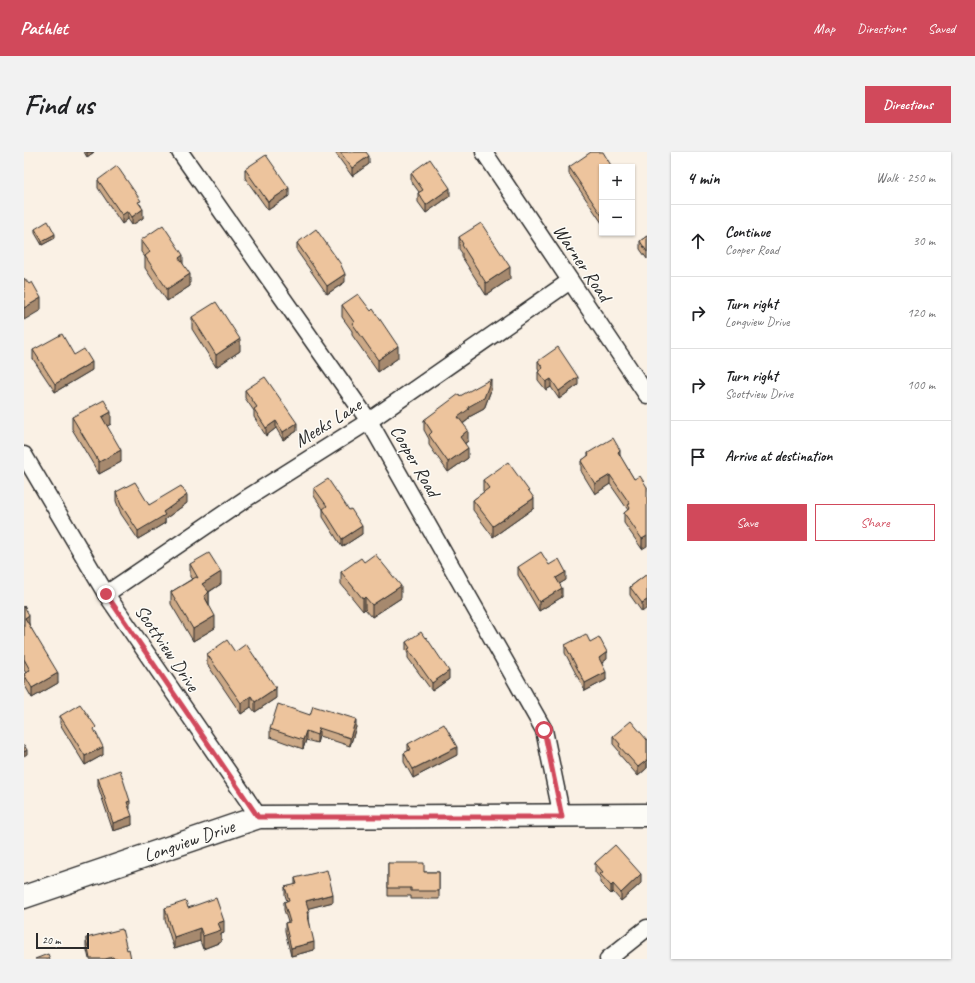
<!DOCTYPE html>
<html lang="en">
<head>
<meta charset="utf-8">
<style>
  :root { --surface:#fff; --page:#f2f2f2; --text:#202124; --muted:#757577; --line:#e0e0e0; --accent:#d1495b }
  body { margin:0; font-family:Caveat,sans-serif; background:var(--page); color:var(--text) }
  .controls { position:absolute; right:12px; top:12px; display:grid; overflow:hidden; border-radius:0px; box-shadow:0 1px 3px #0004 }
  .controls button { width:36px; height:36px; display:grid; place-items:center; padding:0; border:0; border-bottom:1px solid var(--line); background:var(--surface); color:var(--text); font:20px sans-serif }
  .scale { position:absolute; left:12px; bottom:10px; width:53px; box-sizing:border-box; padding-left:4px; border:2px solid #2b2b2b; border-top:0; font-size:11px; line-height:14px; white-space:nowrap; color:#2b2b2b; -webkit-text-stroke:3px #fdfcf7; paint-order:stroke }
  .stop { position:absolute; width:12px; height:12px; margin:-9px; border:3px solid #d1495b; border-radius:50%; background:#fff }
  .stop.end { background:#d1495b; border-color:#fff; box-shadow:0 1px 4px #0008 }
  .list { margin:0; padding:0; list-style:none }
  h2 { display:flex; justify-content:space-between; align-items:center; height:52px; margin:0; padding:0 16px; font-size:17px }
  h2 small { font-size:13px; font-weight:400; color:var(--muted) }
  .list li { display:grid; grid-template-columns:26px 1fr auto; gap:12px; align-items:center; box-sizing:border-box; height:72px; padding:0 16px; border-top:1px solid var(--line) }
  .list b { display:block; font-size:15px; white-space:nowrap }
  .list p { margin:0; font-size:13px; white-space:nowrap; color:var(--muted) }
  .list em { font-size:13px; font-style:normal; color:var(--muted) }
  .actions { display:flex; gap:8px; padding:12px 16px }
  .actions a { flex:1; padding:9px 0; border:1px solid var(--accent); border-radius:0px; text-align:center; font-size:14px; color:var(--accent) }
  .actions .main { background:var(--accent); color:#fff }
  .icon { flex:none; width:22px; height:22px; fill:none; stroke:currentColor; stroke-width:2; stroke-linecap:round; stroke-linejoin:round }
  .map { position:relative; flex:none; width:623px; height:807px; overflow:hidden; border-radius:0px }
  header { display:flex; align-items:center; gap:24px; box-sizing:border-box; height:56px; padding:0 20px; background:var(--accent); color:#fff }
  header strong { font-size:19px }
  nav { display:flex; gap:22px; margin-inline-start:auto; font-size:14px }
  .intro { display:flex; align-items:center; justify-content:space-between; box-sizing:border-box; height:96px; padding:0 24px }
  h1 { margin:0; font-size:28px }
  .button { padding:10px 18px; border-radius:0px; background:var(--accent); color:#fff; font-size:14px; font-weight:700 }
  main { display:flex; gap:24px; padding:0 24px }
  aside { flex:1; background:var(--surface); border-radius:0px; box-shadow:0 1px 3px #0004 }
  .map>svg:first-child { display:block }
  .lines { fill:none; stroke-linecap:round; stroke-linejoin:round }
  .street-casing { stroke:#2b2b2b; stroke-width:19 }
  .secondary-casing { stroke:#2b2b2b; stroke-width:25 }
  .street { stroke:#fdfcf7; stroke-width:16 }
  .secondary { stroke:#fdfcf7; stroke-width:22 }
  .wall { fill:#cca987; stroke:#2b2b2b }
  .shaded-wall { fill:#a6896e; stroke:#2b2b2b }
  .building { fill:#edc49d; stroke:#2b2b2b }
  .route { stroke:#d1495b; stroke-width:5 }
  .labels { text-anchor:middle; dominant-baseline:central; stroke-width:3; stroke-linejoin:round; paint-order:stroke }
  .street-label { font-size:19px; fill:#2b2b2b; stroke:#fdfcf7 }
</style>
</head>
<body>
<header>
<strong>Pathlet</strong>
<nav><a>Map</a><a>Directions</a><a>Saved</a></nav>
</header>
<div class="intro"><h1>Find us</h1><a class="button">Directions</a></div>
<main>
<div class="map">
<svg width="623" height="807" viewBox="0 0 623 807">
  <rect width="100%" height="100%" fill="#faf1e5"/>
  <filter id="ink" filterUnits="userSpaceOnUse"><feTurbulence type="fractalNoise" baseFrequency=".025" numOctaves="2"/><feDisplacementMap in="SourceGraphic" scale="8" xChannelSelector="R" yChannelSelector="G"/><feConvolveMatrix kernelMatrix="1 2 1 2 8 2 1 2 1" color-interpolation-filters="sRGB"/></filter>
  <g filter="url(#ink)">
    <g class="lines">
      <defs>
        <g id="street">
          <polyline points="156,0 345,269 520,578 538,665"/>
          <polyline points="460,0 623,243"/>
          <polyline points="0,303 82,442 235,665"/>
          <polyline points="82,442 223,346 345,269 546,129"/>
          <polyline points="584,807 623,776"/>
        </g>
        <polyline id="secondary" points="0,745 235,665 623,663"/>
      </defs>
      <use href="#street" class="street-casing"/>
      <use href="#secondary" class="secondary-casing"/>
      <use href="#street" class="street"/>
      <use href="#secondary" class="secondary"/>
    </g>
    <g class="wall">
      <polygon points="60,0 70,0 63,5"/>
      <polygon points="312,0 342,0 345,12 328,24 312,2"/>
      <polygon points="545,15 578,15 578,71 545,22"/>
      <polygon points="221,17 265,44 244,58 221,26"/>
      <polygon points="387,21 426,44 402,61 394,50 394,41 395,40 387,29"/>
      <polygon points="74,28 117,53 119,66 108,73 104,67 98,72 74,36"/>
      <polygon points="11,77 31,86 18,93 11,81"/>
      <polygon points="623,84 623,107 616,97 616,89"/>
      <polygon points="435,85 486,127 462,143 438,105 438,101 435,97"/>
      <polygon points="117,88 159,112 166,134 143,149 121,116 121,105 117,100"/>
      <polygon points="273,91 321,130 303,142 273,99"/>
      <polygon points="318,153 374,206 354,220 328,183 328,179 318,165"/>
      <polygon points="168,165 216,199 192,215 168,177"/>
      <polygon points="9,198 50,203 68,218 31,240 9,207"/>
      <polygon points="514,209 554,233 535,247 527,235 522,238 514,228 514,220 515,219 514,217"/>
      <polygon points="221,238 273,279 259,288 252,276 242,284 230,265 230,259 221,246"/>
      <polygon points="467,238 460,257 445,265 445,267 439,272 444,289 441,291 444,306 424,320 405,293 405,287 400,278 400,268 436,244"/>
      <polygon points="48,265 87,272 83,274 97,310 75,322 48,277"/>
      <polygon points="564,301 596,304 610,327 623,335 618,397 600,371 600,361 604,358 586,332 571,342 557,319 557,309 564,304"/>
      <polygon points="459,328 510,356 469,385 449,358 449,348 460,340 459,339"/>
      <polygon points="290,336 325,358 338,382 318,395 299,365 299,357 290,344"/>
      <polygon points="92,340 125,353 163,351 141,367 141,371 114,387 97,362 92,349"/>
      <polygon points="340,410 377,446 348,465 341,457 339,459 317,432 317,420"/>
      <polygon points="166,412 197,432 185,440 185,453 191,476 169,489 147,452 147,440 168,427 166,425"/>
      <polygon points="494,415 542,428 535,432 538,445 515,459 494,423"/>
      <polygon points="623,422 618,460 606,443 606,435"/>
      <polygon points="0,454 5,472 34,531 8,546 0,532 0,522 2,521 0,518"/>
      <polygon points="382,490 425,527 408,539 384,506 384,502 382,498"/>
      <polygon points="566,490 583,507 578,511 582,528 561,539 541,501 541,493"/>
      <polygon points="211,500 252,546 231,560 227,555 217,562 183,512 183,502"/>
      <polygon points="286,563 332,575 326,594 295,584 293,591 282,588 279,597 246,585 246,577"/>
      <polygon points="36,564 72,581 79,603 61,613 36,572"/>
      <polygon points="589,584 623,588 623,616 614,624 595,602 595,599 589,592"/>
      <polygon points="384,592 433,603 389,626 380,610 380,601 384,599"/>
      <polygon points="74,626 106,657 105,657 108,673 89,679 74,634"/>
      <polygon points="364,711 400,720 415,720 415,747 387,747 387,744 364,744"/>
      <polygon points="571,711 617,731 597,749 589,740 587,742 576,731 576,726 571,720"/>
      <polygon points="271,726 309,750 284,756 285,767 290,798 267,804 261,779 261,771 264,770 260,758 260,750 263,749 261,743 261,735 271,733"/>
      <polygon points="141,756 164,756 200,781 197,782 197,790 179,797 176,789 150,797 141,768"/>
      <polygon points="62,786 103,798 107,807 65,807 62,794"/>
    </g>
    <g class="shaded-wall">
      <polygon points="63,0 70,0 63,5"/>
      <polygon points="345,4 345,12 328,24 328,16"/>
      <polygon points="265,36 265,44 244,58 244,50"/>
      <polygon points="426,36 426,44 402,61 402,53"/>
      <polygon points="119,57 119,66 108,73 108,65"/>
      <polygon points="104,59 104,67 98,72 98,63"/>
      <polygon points="31,82 31,86 18,93 18,89"/>
      <polygon points="159,103 159,115 155,106"/>
      <polygon points="486,115 486,127 462,143 462,131"/>
      <polygon points="166,122 166,134 143,149 143,137"/>
      <polygon points="321,122 321,130 303,142 303,134"/>
      <polygon points="17,146 17,158 0,168 0,156"/>
      <polygon points="216,187 216,199 192,215 192,203"/>
      <polygon points="374,194 374,206 354,220 354,208"/>
      <polygon points="68,210 68,218 31,240 31,232"/>
      <polygon points="554,225 554,233 535,247 535,239"/>
      <polygon points="467,227 467,238 460,257 445,265 445,267 434,275 434,265 444,255"/>
      <polygon points="527,227 527,235 522,238 522,230"/>
      <polygon points="87,260 87,272 78,277 78,265"/>
      <polygon points="252,269 252,276 242,284 242,276"/>
      <polygon points="273,271 273,279 259,288 259,280"/>
      <polygon points="444,278 444,289 436,295 436,285"/>
      <polygon points="444,296 444,306 424,320 424,310"/>
      <polygon points="97,298 97,310 75,322 75,310"/>
      <polygon points="596,298 596,308 594,300"/>
      <polygon points="586,323 586,332 571,342 571,332"/>
      <polygon points="163,343 163,351 141,367 141,371 114,387 114,379 139,360"/>
      <polygon points="510,346 510,356 469,385 469,374"/>
      <polygon points="338,374 338,382 318,395 318,387"/>
      <polygon points="623,384 623,394 618,397 618,387"/>
      <polygon points="197,420 197,432 178,444 178,432"/>
      <polygon points="542,420 542,428 532,434 532,426"/>
      <polygon points="377,434 377,446 348,465 348,453"/>
      <polygon points="538,436 538,445 515,459 515,450"/>
      <polygon points="185,440 185,453 180,444"/>
      <polygon points="341,445 341,457 339,459 339,447"/>
      <polygon points="623,448 623,456 618,460 618,451"/>
      <polygon points="5,463 5,474 1,466"/>
      <polygon points="191,464 191,476 169,489 169,477"/>
      <polygon points="583,500 583,507 575,513 575,506"/>
      <polygon points="425,519 425,527 408,539 408,531"/>
      <polygon points="582,520 582,528 561,539 561,531"/>
      <polygon points="34,521 34,531 8,546 8,536"/>
      <polygon points="252,536 252,546 231,560 231,550"/>
      <polygon points="227,544 227,555 217,562 217,551"/>
      <polygon points="332,567 332,575 326,594 326,586"/>
      <polygon points="295,576 295,584 293,591 293,583"/>
      <polygon points="282,579 282,588 279,597 279,588"/>
      <polygon points="79,595 79,603 61,613 61,604"/>
      <polygon points="433,595 433,603 389,626 389,617"/>
      <polygon points="3,598 3,602 0,604 0,600"/>
      <polygon points="623,608 623,616 614,624 614,615"/>
      <polygon points="106,649 106,657 103,658 103,650"/>
      <polygon points="108,664 108,673 89,679 89,671"/>
      <polygon points="617,722 617,731 597,749 597,741"/>
      <polygon points="589,732 589,740 587,742 587,734"/>
      <polygon points="309,742 309,750 282,757 282,749"/>
      <polygon points="285,759 285,767 283,760"/>
      <polygon points="200,769 200,781 197,782 197,790 179,797 179,784 194,771"/>
      <polygon points="176,776 176,789 150,797 150,785"/>
      <polygon points="290,790 290,798 267,804 267,796"/>
    </g>
    <g class="building">
      <polygon points="316,0 342,0 345,4 328,16"/>
      <polygon points="567,0 579,0 588,15 578,15 578,64 545,15"/>
      <polygon points="242,3 265,36 244,50 221,17"/>
      <polygon points="406,7 426,36 402,53 394,41 399,38 387,21"/>
      <polygon points="93,14 117,49 114,50 119,57 108,65 104,59 98,63 74,28"/>
      <polygon points="24,69 31,82 18,89 11,77"/>
      <polygon points="457,71 486,115 462,131 438,93 439,92 435,85"/>
      <polygon points="139,73 159,103 155,106 166,122 143,137 121,104 126,100 117,88"/>
      <polygon points="292,77 316,111 321,122 303,134 273,91"/>
      <polygon points="623,84 623,100 616,89"/>
      <polygon points="0,126 5,132 8,130 17,146 0,156"/>
      <polygon points="334,142 347,159 349,157 374,194 354,208 328,171 330,170 318,153"/>
      <polygon points="192,150 216,187 192,203 168,165"/>
      <polygon points="38,182 50,203 60,197 68,210 31,232 9,198"/>
      <polygon points="534,195 554,225 535,239 527,227 522,230 514,220 519,216 514,209"/>
      <polygon points="241,225 273,271 259,280 252,269 242,276 230,257 233,255 221,238"/>
      <polygon points="467,227 460,246 444,255 445,257 434,265 444,278 436,285 444,296 424,310 405,283 408,280 400,268 435,242 436,244"/>
      <polygon points="80,248 87,260 78,265 97,298 75,310 48,265"/>
      <polygon points="589,286 596,298 594,300 610,327 616,324 623,335 623,384 618,387 600,361 606,356 604,353 606,352 586,323 571,332 557,309 565,303 564,301"/>
      <polygon points="484,310 510,346 469,374 449,348 465,336 459,328"/>
      <polygon points="304,327 325,358 327,357 338,374 318,387 299,357 303,354 290,336"/>
      <polygon points="111,330 125,353 157,334 163,343 139,360 141,363 114,379 97,353 92,340"/>
      <polygon points="517,400 525,413 535,407 542,420 532,426 538,436 515,450 494,415"/>
      <polygon points="185,401 197,420 178,432 185,440 180,444 191,464 169,477 147,440 172,425 174,426 166,412"/>
      <polygon points="351,402 377,434 348,453 341,445 339,447 317,420 337,406 340,410"/>
      <polygon points="623,422 623,448 618,451 606,435"/>
      <polygon points="0,454 5,463 1,466 34,521 8,536 0,522 6,518 0,507"/>
      <polygon points="397,480 401,486 402,485 425,519 408,531 384,497 386,496 382,490"/>
      <polygon points="562,482 566,490 575,485 583,500 575,506 582,520 561,531 541,493"/>
      <polygon points="203,488 211,500 222,492 252,536 231,550 227,544 217,551 183,502"/>
      <polygon points="56,552 72,575 70,577 79,595 61,604 36,564"/>
      <polygon points="254,552 286,563 289,554 332,567 326,586 295,576 293,583 282,579 279,588 246,577"/>
      <polygon points="607,569 623,588 623,608 614,615 595,594 596,592 589,584"/>
      <polygon points="420,572 433,595 389,617 380,601 387,597 384,592"/>
      <polygon points="0,593 3,598 0,600"/>
      <polygon points="96,618 106,649 103,650 108,664 89,671 74,626"/>
      <polygon points="591,693 617,722 597,741 589,732 587,734 576,722 579,720 571,711"/>
      <polygon points="364,711 400,711 400,720 415,720 415,739 387,739 387,736 364,736"/>
      <polygon points="303,718 309,742 282,749 285,759 283,760 290,790 267,796 261,771 266,770 260,750 265,748 261,735 273,732 271,726"/>
      <polygon points="192,746 200,769 194,771 197,778 179,784 176,776 150,785 141,756 162,749 164,756"/>
      <polygon points="98,777 103,798 105,797 107,807 90,807 89,805 81,807 66,807 62,786"/>
      <polygon points="24,802 26,807 11,807"/>
    </g>
  </g>
  <g class="lines" filter="url(#ink)">
    <polyline class="route" points="82,442 234,665 538,665 520,578"/>
  </g>
  <g class="labels">
    <g class="street-label">
      <text transform="translate(558 111) rotate(56)">Warner Road</text>
      <text transform="translate(304 271) rotate(-32)">Meeks Lane</text>
      <text transform="translate(391 309) rotate(60)">Cooper Road</text>
      <text transform="translate(143 496) rotate(56)">Scottview Drive</text>
      <text transform="translate(165 689) rotate(-19)">Longview Drive</text>
    </g>
  </g>
</svg>
<div class="controls">
<button>+</button>
<button>−</button>
</div>
<div class="scale">20 m</div>
<div class="stop" style="left:520px;top:578px"></div>
<div class="stop end" style="left:82px;top:442px"></div>
</div>
<aside>
<h2>4 min<small>Walk · 250 m</small></h2>
<ul class="list">
<li><svg class="icon" aria-label="ahead" viewBox="0 0 24 24"><path d="M12 20V5M6 11l6-6 6 6"/></svg><div><b>Continue</b><p>Cooper Road</p></div><em>30 m</em></li>
<li><svg class="icon" aria-label="right" viewBox="0 0 24 24"><path d="M7 20v-9h11M14 6l5 5-5 5"/></svg><div><b>Turn right</b><p>Longview Drive</p></div><em>120 m</em></li>
<li><svg class="icon" aria-label="right" viewBox="0 0 24 24"><path d="M7 20v-9h11M14 6l5 5-5 5"/></svg><div><b>Turn right</b><p>Scottview Drive</p></div><em>100 m</em></li>
<li><svg class="icon" aria-label="arrive" viewBox="0 0 24 24"><path d="M6 21V4h12l-3 4 3 4H6"/></svg><div><b>Arrive at destination</b></div></li>
</ul>
<div class="actions"><a class="main">Save</a><a>Share</a></div>
</aside>
</main>
</body>
</html>
